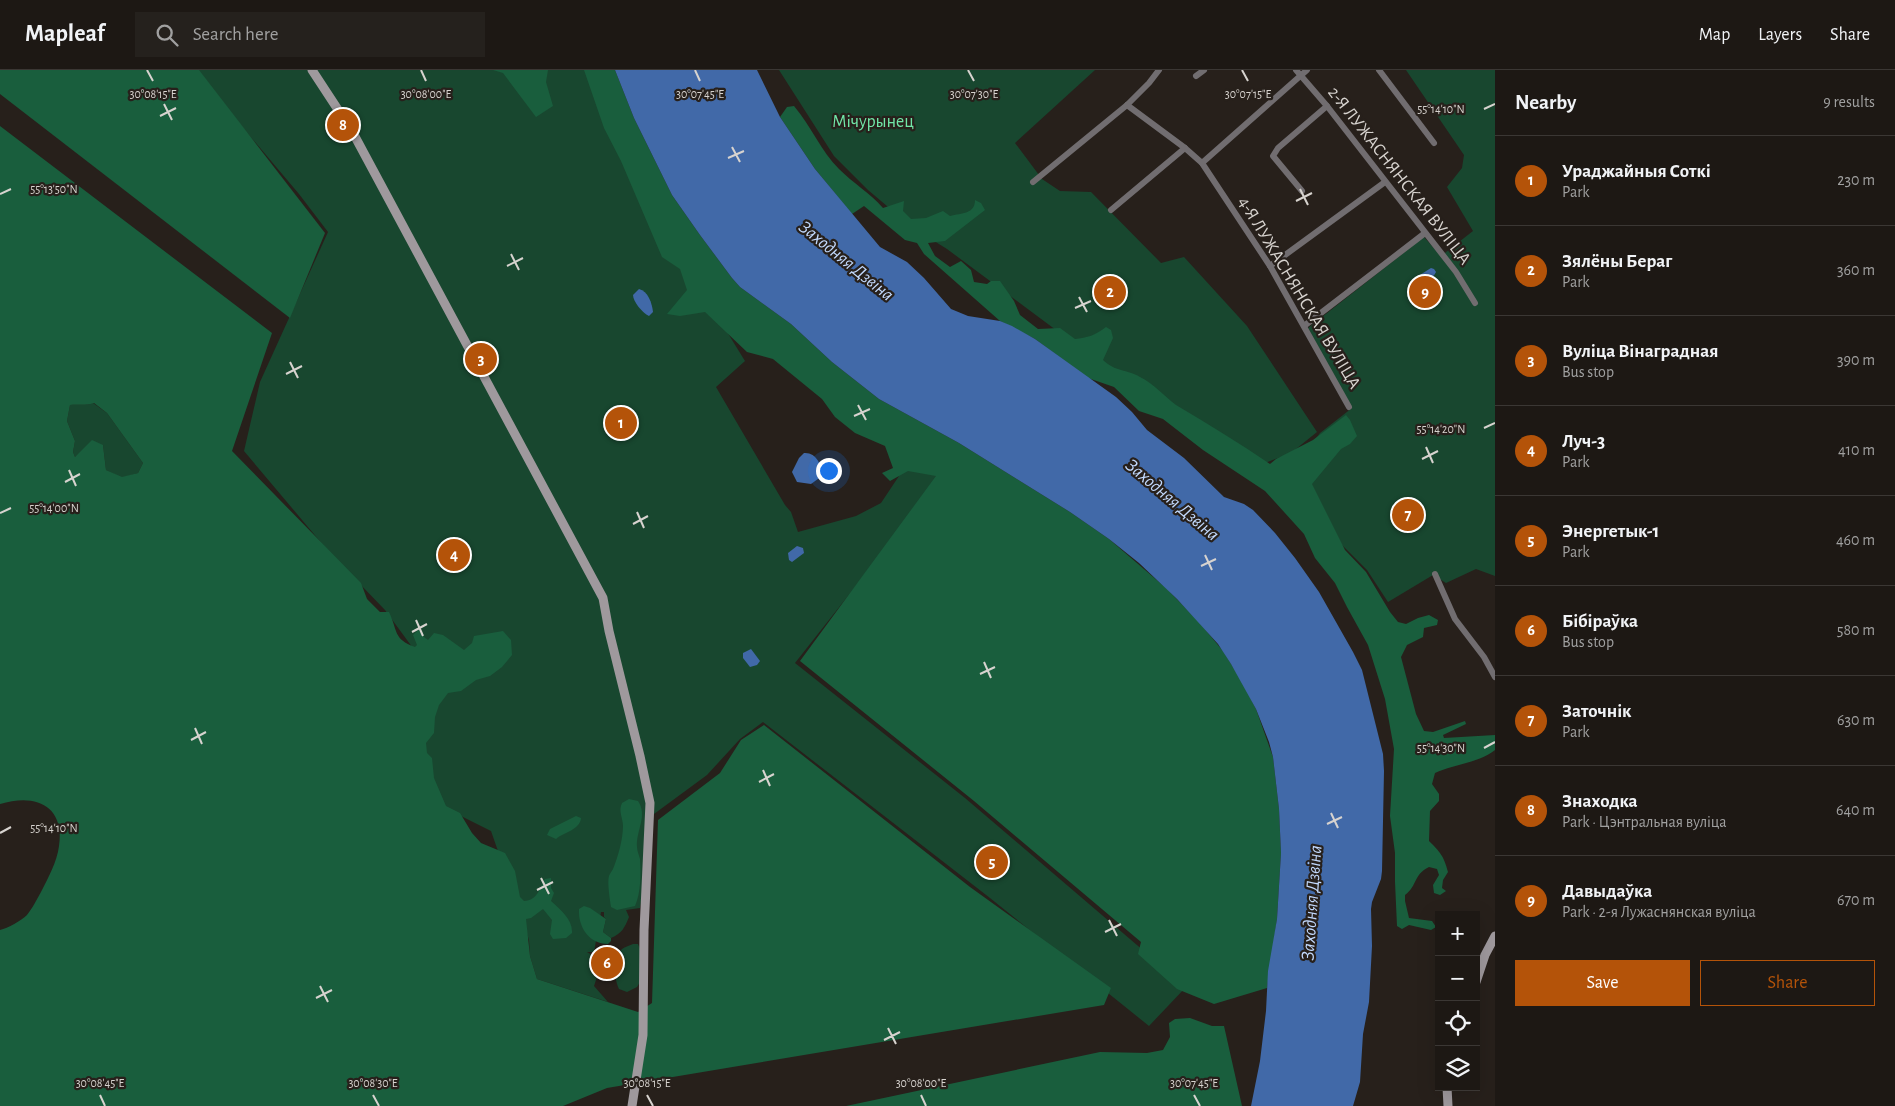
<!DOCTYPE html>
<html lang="en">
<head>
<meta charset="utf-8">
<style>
  :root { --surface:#1d1814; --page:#25211d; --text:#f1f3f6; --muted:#a0a0a0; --line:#3b3734; --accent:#b45309 }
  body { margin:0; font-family:"Alegreya Sans",sans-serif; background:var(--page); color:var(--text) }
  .controls { position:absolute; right:15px; bottom:15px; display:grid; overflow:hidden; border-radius:0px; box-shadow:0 5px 20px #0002 }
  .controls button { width:45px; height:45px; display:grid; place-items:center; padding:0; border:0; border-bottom:1px solid var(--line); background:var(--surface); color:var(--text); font:25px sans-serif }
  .you { position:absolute; left:828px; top:400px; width:18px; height:18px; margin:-12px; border:4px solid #fff; border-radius:50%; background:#1a73e8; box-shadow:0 0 0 8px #1a73e833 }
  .badge { display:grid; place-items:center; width:32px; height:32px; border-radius:50%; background:var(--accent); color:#fff; font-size:16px; font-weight:700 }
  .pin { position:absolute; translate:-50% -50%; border:2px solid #fff; box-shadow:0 1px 5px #0006 }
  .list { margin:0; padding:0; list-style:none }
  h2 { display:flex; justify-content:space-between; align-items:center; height:65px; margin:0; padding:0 20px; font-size:21px }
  h2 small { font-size:16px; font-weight:400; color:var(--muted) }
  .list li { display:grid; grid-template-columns:32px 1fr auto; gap:15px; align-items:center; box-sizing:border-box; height:90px; padding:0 20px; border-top:1px solid var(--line) }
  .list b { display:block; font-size:19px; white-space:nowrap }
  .list p { margin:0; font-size:16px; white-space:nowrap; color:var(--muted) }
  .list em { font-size:16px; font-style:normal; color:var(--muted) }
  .actions { display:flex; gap:10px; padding:15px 20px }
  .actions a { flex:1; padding:11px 0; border:1px solid var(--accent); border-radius:0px; text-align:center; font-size:18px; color:var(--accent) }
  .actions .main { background:var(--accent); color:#fff }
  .icon { flex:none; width:28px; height:28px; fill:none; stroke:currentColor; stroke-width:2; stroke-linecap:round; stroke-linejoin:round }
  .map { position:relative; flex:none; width:1495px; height:1036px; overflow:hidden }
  header { display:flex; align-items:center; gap:30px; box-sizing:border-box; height:70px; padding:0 25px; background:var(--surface); border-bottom:1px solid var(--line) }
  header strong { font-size:24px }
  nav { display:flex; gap:28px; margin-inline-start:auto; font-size:18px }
  .search { width:350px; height:45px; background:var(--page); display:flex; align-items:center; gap:12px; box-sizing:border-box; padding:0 18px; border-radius:0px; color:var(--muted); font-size:19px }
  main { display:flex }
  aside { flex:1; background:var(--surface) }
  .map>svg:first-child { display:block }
  .green { fill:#18472f }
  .forest { fill:#195e3d; fill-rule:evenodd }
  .water { fill:#4169a8 }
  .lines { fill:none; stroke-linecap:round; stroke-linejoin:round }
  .street { stroke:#716d70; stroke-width:6 }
  .secondary { stroke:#9f999d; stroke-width:9 }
  .ticks { fill:none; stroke:#d7d3cf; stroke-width:2 }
  .labels { text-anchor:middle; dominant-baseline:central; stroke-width:4.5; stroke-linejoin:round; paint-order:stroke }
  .park-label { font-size:18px; fill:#71e7a8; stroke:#27201b }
  .street-label { font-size:18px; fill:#d7d3cf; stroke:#27201b }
  .water-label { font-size:19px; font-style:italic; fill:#c2d9fd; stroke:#27201b }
  .ticks-label { font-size:12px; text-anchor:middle; fill:#d7d3cf; stroke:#27201b; stroke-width:4.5; stroke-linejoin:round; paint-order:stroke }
</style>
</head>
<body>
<header>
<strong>Mapleaf</strong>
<div class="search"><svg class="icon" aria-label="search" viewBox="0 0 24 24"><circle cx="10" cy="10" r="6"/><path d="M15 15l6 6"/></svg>Search here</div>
<nav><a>Map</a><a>Layers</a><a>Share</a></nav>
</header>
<main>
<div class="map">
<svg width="1495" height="1036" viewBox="0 0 1495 1036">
  <rect width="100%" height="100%" fill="#27201b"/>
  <g class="green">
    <path d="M194 0H597L629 103 745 291 716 317 785 435 791 442 798 462 856 446 881 433 903 400 945 403 795 593 965 728 1186 917 1149 956 990 828 763 652 740 669 707 705 654 744 640 838 626 840 629 847C624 859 622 863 611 868L603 862 606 849 604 847V842H601L594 882H587L592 885 597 907 594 916 608 932 537 909 530 886 529 870 491 761 445 738 421 676 429 600 385 540 329 482 244 381 260 312 328 162 299 124Z"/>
    <polygon points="779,0 1095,0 1015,73 1042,109 1060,121 1091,122 1161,193 1184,187 1247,256 1317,362 1291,383 1265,393 1115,304 947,179 913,158 868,120 834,86"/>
    <polygon points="1406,0 1495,0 1495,506 1476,499 1446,513 1433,505 1388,532 1367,500 1333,466 1309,424 1303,386 1320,363 1352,338 1308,258 1424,167 1441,186 1473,161 1447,117 1462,98 1464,85"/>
    <path d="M93 333 107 343 143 393 138 403 122 408 106 400 103 375 80 383 75 387 73 382 75 371 67 351 70 335C78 334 85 336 93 333Z"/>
    <path d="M633 874H638L640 879V912L637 917 627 922 619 919C614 909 612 887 622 879 625 877 630 875 633 874Z"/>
  </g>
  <g class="forest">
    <polygon points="0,0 199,0 325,163 290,248 0,24"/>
    <polygon points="493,0 548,0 546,12 553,36 536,47 503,3"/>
    <polygon points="584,0 615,0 634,48 672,125 700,165 732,208 740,217 791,254 832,292 879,329 959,373 1070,442 1109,469 1166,518 1198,551 1223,581 1241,610 1256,639 1273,687 1279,739 1281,783 1277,849 1267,918 1214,934 1177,919 1138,884 1141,872 974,731 800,591 936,406 908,401 890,411 882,403 893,398 885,376 855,363 835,347 822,329 773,289 747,282 705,242 680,246 667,244 687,220 680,199 662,187 621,91 604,58"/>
    <path d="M794 36C811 56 821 81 839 99 853 113 870 123 883 138L904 131 903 141 911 149 926 148 943 141 950 146C962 143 975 144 975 130L981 133 985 140 945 171 928 173 935 186 950 197 961 191 971 200 974 212 987 214 991 211H1000L1014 231 1020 245 1038 259 1060 258 1075 269C1087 268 1096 265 1106 257L1111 260 1113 268 1103 290C1115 302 1127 299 1140 307 1154 314 1164 326 1176 335 1208 354 1239 373 1270 394L1276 389 1313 370 1346 345 1350 350 1357 366 1350 374 1341 379 1312 414 1345 480 1366 502 1390 542 1398 552 1406 554 1418 548 1429 545 1438 550 1437 555 1424 558 1423 567 1407 575 1401 587 1416 644 1424 661 1433 662 1465 651 1466 654 1443 665 1444 668 1495 665V680C1479 693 1454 694 1435 703L1432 714 1439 724V731L1430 741 1429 771C1440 782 1444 786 1448 802L1443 810 1442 818 1446 821 1440 825 1434 823 1433 815 1439 805 1437 799 1429 797C1413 805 1418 815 1405 825V831L1409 848 1432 851 1436 857 1431 860 1409 855 1402 859 1397 856 1395 812V783L1390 746 1394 679 1385 629 1368 575 1347 537 1335 513 1315 488 1304 464 1265 421 1203 380 1163 349 1139 341 1114 317 1088 308 1035 269 1000 251 924 184 917 173 905 170 864 136 852 144 815 99 780 47 787 37Z"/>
    <path d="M0 56 272 263 232 381 361 513 367 529 380 542H389C398 561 393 569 415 577L417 575 413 565 418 560 422 561 424 567 428 570 434 563 443 565 464 580 472 573 474 566 503 561 511 570 512 585 502 597 490 606 476 610 461 621 448 623 439 635 435 647 434 663 426 673 427 683 432 688 434 708 446 736 460 743 472 763 481 773 505 783 515 801 520 827 524 831C538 830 539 819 545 809L551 808V818L554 823 551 831C561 840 573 850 572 863L566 868 553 869 550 864 552 850 543 839 531 848 526 849 530 886 537 909 638 942 652 933 658 750 720 703 741 670 764 655 970 817 1111 918 1104 935 607 1018 563 1036H0V860C8 858 21 851 27 845 32 839 37 829 41 822 48 808 57 792 59 776 65 735 35 723 0 734ZM94 333 107 343 143 393 138 403 122 407 106 400 103 375 92 370 75 387 73 382 75 371 67 351 70 335C78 334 85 336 94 333Z"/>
    <path d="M629 729 638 731C648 746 636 760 637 777 637 781 639 785 640 789 641 803 641 823 635 836L617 840 611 837C610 830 607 812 609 806 610 803 612 801 613 799 618 787 623 769 623 756 623 748 618 741 622 733Z"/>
    <path d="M576 746 581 748C580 760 564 762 556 769L547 765 550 759Z"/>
    <path d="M584 836 590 838 606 849 603 862 611 868V871L608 874C589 874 578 857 579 839Z"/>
    <polygon points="1190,948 1212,956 1224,956 1242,1036 846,1036 1100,982 1147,983 1163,980 1170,967 1169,953 1175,949"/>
  </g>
  <g class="water">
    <polygon points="615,0 757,0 780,47 815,99 880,177 907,192 924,208 951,239 968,246 1000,251 1012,256 1035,269 1116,327 1132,342 1147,360 1184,388 1224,427 1244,434 1253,440 1275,463 1295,488 1319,522 1353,582 1362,600 1383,684 1384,701 1382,801 1381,809 1372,832 1371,839 1372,876 1369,932 1363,964 1360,1012 1353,1036 1251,1036 1260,991 1266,941 1268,901 1277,849 1281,783 1279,739 1273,687 1269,672 1256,639 1231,594 1218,574 1177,529 1139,493 1109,469 1070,442 959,373 879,329 832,292 791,254 740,217 732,208 700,165 672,125 634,48"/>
    <path d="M1431 198 1434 199 1436 202C1433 209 1428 209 1422 213L1419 219H1416L1414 215 1415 208Z"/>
    <path d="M639 219C648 221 652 233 653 242L649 246C642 243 633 231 633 225Z"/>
    <path d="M804 383C816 382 822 395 822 406L811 414 797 412 792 402 799 388Z"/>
    <polygon points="797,476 803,478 804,483 792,492 789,490 788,483"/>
    <polygon points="751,579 760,591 757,595 750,597 743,588 743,583"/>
  </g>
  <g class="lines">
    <g class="street">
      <polyline points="1296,0 1327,36 1456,202 1475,233"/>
      <polyline points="1379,0 1434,73"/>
      <polyline points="1196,6 1204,0"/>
      <polyline points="1127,35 1185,78 1202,93 1270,196 1349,337"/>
      <polyline points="1202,93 1307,0"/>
      <polyline points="1033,112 1127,35 1149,13 1159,0"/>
      <polyline points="1302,121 1273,86 1278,78 1327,36"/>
      <polyline points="1111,140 1185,78"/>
      <polyline points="1270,196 1385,112"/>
      <polyline points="1304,256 1425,163"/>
      <polyline points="1435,504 1455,549 1484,587 1495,607"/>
    </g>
    <g class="secondary">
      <polyline points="312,0 352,61 603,528 609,561 640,686 650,733 644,860 643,965 632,1036"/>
      <polyline points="1476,912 1485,885 1495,866"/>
      <polyline points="1447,1017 1448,1036"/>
    </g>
  </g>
  <path class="ticks" d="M147 0 153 11M421 0 426 11M695 0 700 11M968 0 974 11M1242 0 1248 11M164 34 172 50M1484 39 1495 34M160 46 176 38M732 77 740 92M728 88 744 81M1300 119 1308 135M0 124 11 119M1296 131 1312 123M511 184 519 200M507 196 523 188M1079 227 1087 242M1075 238 1091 231M290 292 298 308M286 304 302 296M858 335 866 350M854 346 870 339M1484 358 1495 353M1426 377 1433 393M1422 389 1438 381M69 400 76 416M65 412 80 404M637 442 644 458M0 443 11 438M633 454 648 446M1205 485 1212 500M1201 496 1216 489M416 550 423 566M412 562 427 554M984 592 991 608M980 604 995 597M195 658 202 674M191 670 206 662M1484 678 1495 672M763 700 770 716M759 712 774 704M1331 743 1338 758M1327 754 1342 747M0 763 11 757M541 808 549 824M537 820 553 812M1109 850 1117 866M1105 862 1121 854M320 916 328 932M316 928 332 920M888 958 896 974M884 970 900 962M100 1025 105 1036M373 1025 379 1036M647 1025 653 1036M921 1025 926 1036M1194 1025 1200 1036"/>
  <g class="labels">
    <g class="park-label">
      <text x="873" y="52">Мічурынец</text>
    </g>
    <g class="street-label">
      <text transform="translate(1399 106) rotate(52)">2-Я ЛУЖАСНЯНСКАЯ ВУЛІЦА</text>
      <text transform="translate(1299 223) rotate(59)">4-Я ЛУЖАСНЯНСКАЯ ВУЛІЦА</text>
    </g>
    <g class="water-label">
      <text transform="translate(846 191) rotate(39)">Заходняя Дзвіна</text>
      <text transform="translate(1172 430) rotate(40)">Заходняя Дзвіна</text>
      <text transform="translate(1312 833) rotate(-86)">Заходняя Дзвіна</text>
    </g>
  </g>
  <g class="ticks-label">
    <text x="153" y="28">30°08'15"E</text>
    <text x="426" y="28">30°08'00"E</text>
    <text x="700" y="28">30°07'45"E</text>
    <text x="974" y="28">30°07'30"E</text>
    <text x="1248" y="28">30°07'15"E</text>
    <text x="1441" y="43">55°14'10"N</text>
    <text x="54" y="123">55°13'50"N</text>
    <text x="1441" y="363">55°14'20"N</text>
    <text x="54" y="442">55°14'00"N</text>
    <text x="1441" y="682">55°14'30"N</text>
    <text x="54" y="762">55°14'10"N</text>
    <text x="100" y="1017">30°08'45"E</text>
    <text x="373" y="1017">30°08'30"E</text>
    <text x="647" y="1017">30°08'15"E</text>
    <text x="921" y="1017">30°08'00"E</text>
    <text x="1194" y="1017">30°07'45"E</text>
  </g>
</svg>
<div class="controls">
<button>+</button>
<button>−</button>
<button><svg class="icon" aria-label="locate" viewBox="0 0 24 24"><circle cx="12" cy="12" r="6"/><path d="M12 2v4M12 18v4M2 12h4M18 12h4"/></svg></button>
<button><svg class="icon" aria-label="layers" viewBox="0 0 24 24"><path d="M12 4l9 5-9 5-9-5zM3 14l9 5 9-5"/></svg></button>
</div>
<div class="you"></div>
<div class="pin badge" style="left:621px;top:353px">1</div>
<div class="pin badge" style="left:1110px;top:222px">2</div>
<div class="pin badge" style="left:481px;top:289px">3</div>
<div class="pin badge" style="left:454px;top:485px">4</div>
<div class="pin badge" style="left:992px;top:792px">5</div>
<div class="pin badge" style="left:607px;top:893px">6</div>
<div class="pin badge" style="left:1408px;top:445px">7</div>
<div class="pin badge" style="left:343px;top:55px">8</div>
<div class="pin badge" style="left:1425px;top:222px">9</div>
</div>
<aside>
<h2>Nearby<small>9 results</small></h2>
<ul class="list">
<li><span class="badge">1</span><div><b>Ураджайныя Соткі</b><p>Park</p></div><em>230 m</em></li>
<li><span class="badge">2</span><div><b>Зялёны Бераг</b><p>Park</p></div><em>360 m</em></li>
<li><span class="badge">3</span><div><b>Вуліца Вінаградная</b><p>Bus stop</p></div><em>390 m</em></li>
<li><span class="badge">4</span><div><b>Луч-3</b><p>Park</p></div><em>410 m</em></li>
<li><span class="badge">5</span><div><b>Энергетык-1</b><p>Park</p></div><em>460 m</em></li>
<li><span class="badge">6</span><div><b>Бібіраўка</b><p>Bus stop</p></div><em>580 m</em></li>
<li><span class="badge">7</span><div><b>Заточнік</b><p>Park</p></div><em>630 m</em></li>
<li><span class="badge">8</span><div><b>Знаходка</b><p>Park · Цэнтральная вуліца</p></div><em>640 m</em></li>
<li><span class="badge">9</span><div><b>Давыдаўка</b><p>Park · 2-я Лужаснянская вуліца</p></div><em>670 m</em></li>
</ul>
<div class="actions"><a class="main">Save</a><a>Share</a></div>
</aside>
</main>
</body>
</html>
